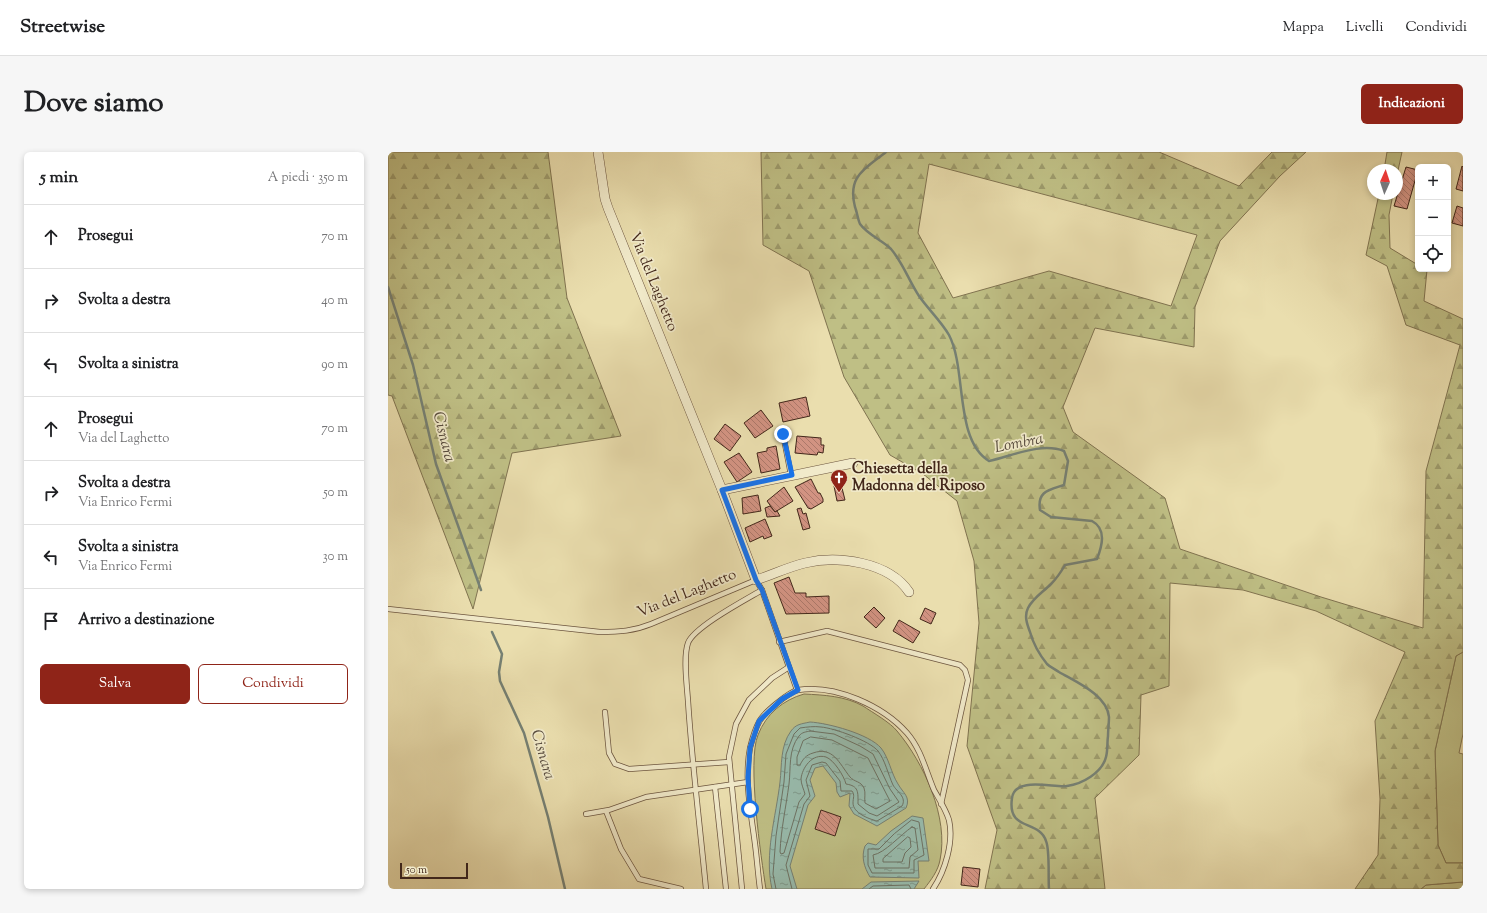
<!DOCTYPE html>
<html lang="it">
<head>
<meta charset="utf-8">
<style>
  :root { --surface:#fff; --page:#f6f6f6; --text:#202124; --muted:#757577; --line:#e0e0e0; --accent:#8f2418 }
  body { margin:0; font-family:"Sorts Mill Goudy",serif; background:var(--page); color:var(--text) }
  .controls { position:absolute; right:12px; top:12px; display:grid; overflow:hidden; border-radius:6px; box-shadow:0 2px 6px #0003 }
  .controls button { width:36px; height:36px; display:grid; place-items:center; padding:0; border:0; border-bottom:1px solid var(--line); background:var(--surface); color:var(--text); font:20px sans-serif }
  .compass { position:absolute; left:979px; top:12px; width:36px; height:36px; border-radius:50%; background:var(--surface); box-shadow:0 2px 6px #0003; rotate:3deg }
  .scale { position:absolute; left:12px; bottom:10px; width:68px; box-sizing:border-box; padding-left:4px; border:2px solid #42271a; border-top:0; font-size:11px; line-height:14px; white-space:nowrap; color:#42271a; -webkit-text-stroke:3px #f1eaca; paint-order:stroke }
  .stop { position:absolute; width:12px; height:12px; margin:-9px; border:3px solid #1a73e8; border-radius:50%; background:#fff }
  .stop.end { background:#1a73e8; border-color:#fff; box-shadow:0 1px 4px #0008 }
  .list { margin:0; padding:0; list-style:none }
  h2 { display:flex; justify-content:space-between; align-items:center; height:52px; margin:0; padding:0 16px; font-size:17px }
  h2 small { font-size:13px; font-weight:400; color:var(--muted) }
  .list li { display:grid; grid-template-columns:26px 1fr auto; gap:12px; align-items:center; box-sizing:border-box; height:64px; padding:0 16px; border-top:1px solid var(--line) }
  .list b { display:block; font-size:15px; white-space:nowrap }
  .list p { margin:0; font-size:13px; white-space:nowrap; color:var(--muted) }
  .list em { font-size:13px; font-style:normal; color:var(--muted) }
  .actions { display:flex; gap:8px; padding:12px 16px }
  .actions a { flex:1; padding:9px 0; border:1px solid var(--accent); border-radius:6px; text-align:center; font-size:14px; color:var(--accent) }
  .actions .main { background:var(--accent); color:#fff }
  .icon { flex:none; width:22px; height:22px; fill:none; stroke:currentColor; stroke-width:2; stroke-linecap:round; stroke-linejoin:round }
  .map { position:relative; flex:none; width:1075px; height:737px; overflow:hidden; border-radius:6px }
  header { display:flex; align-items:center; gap:24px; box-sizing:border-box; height:56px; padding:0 20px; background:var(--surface); border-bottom:1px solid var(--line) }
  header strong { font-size:19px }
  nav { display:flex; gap:22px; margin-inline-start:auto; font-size:14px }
  .intro { display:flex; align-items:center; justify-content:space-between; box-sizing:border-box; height:96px; padding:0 24px }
  h1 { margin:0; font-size:28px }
  .button { padding:10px 18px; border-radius:6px; background:var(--accent); color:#fff; font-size:14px; font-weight:700 }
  main { display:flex; gap:24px; padding:0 24px }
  aside { flex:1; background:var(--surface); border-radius:6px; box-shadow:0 2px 6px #0003 }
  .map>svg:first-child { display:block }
  .grass { fill:#bfbf85; stroke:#807350 }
  .forest { fill:url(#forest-firs); stroke:#807350; fill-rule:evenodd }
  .water { fill:url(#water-ripples); stroke:#768073 }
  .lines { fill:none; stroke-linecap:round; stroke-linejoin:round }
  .shore { stroke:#6d7264; stroke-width:1 }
  .stream { stroke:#768073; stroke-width:2.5 }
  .building { fill:url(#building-back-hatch); stroke:#42271a }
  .lane-casing { stroke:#6c553f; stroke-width:6 }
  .street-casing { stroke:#6c553f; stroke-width:10 }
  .lane { stroke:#f1eaca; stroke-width:4.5 }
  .street { stroke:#f1eaca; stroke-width:9 }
  .route { stroke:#1a73e8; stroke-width:5 }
  .labels { text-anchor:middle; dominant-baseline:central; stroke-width:3.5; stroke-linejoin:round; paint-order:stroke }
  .street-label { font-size:15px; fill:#42271a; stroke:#f1eaca }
  .poi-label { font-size:15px; font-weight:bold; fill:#42271a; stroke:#f1eaca; text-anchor:start }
  .water-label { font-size:16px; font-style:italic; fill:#584c3f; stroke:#f1eaca }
</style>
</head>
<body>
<header>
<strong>Streetwise</strong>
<nav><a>Mappa</a><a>Livelli</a><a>Condividi</a></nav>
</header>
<div class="intro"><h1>Dove siamo</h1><a class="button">Indicazioni</a></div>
<main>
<aside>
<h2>5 min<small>A piedi · 350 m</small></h2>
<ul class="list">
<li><svg class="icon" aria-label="ahead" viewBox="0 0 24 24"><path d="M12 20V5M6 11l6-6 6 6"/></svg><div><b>Prosegui</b></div><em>70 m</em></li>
<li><svg class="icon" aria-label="right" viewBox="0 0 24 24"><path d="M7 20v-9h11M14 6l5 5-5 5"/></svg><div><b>Svolta a destra</b></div><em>40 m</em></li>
<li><svg class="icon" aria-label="left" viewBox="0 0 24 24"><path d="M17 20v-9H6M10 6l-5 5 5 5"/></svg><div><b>Svolta a sinistra</b></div><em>90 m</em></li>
<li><svg class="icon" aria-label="ahead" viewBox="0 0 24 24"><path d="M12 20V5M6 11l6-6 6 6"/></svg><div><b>Prosegui</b><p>Via del Laghetto</p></div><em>70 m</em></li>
<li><svg class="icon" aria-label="right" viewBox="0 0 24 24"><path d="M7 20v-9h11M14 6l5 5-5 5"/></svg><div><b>Svolta a destra</b><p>Via Enrico Fermi</p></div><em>50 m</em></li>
<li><svg class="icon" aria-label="left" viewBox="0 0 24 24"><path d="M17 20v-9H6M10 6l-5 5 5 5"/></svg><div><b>Svolta a sinistra</b><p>Via Enrico Fermi</p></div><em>30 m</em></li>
<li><svg class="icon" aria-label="arrive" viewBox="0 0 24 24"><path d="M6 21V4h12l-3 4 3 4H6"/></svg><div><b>Arrivo a destinazione</b></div></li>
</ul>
<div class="actions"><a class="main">Salva</a><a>Condividi</a></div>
</aside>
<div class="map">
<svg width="1075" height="737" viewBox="0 0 1075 737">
  <defs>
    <pattern id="forest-firs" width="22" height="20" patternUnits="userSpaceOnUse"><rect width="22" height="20" fill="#bfbf85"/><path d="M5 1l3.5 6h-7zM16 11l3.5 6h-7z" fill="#9d9b6c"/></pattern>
    <pattern id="water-ripples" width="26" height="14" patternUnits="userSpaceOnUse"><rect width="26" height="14" fill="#98bcae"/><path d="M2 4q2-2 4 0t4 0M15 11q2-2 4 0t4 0" fill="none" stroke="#7e998d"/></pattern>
    <pattern id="building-back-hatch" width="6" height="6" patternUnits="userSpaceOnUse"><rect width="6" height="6" fill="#d29382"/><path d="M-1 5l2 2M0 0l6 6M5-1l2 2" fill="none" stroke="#ac786a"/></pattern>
  </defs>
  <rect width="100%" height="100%" fill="#eadeae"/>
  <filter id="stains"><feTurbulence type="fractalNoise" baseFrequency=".005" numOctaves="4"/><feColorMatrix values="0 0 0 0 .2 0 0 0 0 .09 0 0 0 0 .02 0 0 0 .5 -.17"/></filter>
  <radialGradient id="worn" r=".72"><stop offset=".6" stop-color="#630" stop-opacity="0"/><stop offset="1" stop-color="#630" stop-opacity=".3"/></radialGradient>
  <g class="grass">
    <polygon points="1075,500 1075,582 1071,601 1075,602 1075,711 1058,711 1050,693 1047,599 1068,504"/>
    <path d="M416 542C436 543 457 544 475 554 484 560 503 571 509 579 536 611 561 666 552 708 550 719 543 728 536 737H378C373 706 359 609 370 583 378 562 395 548 416 542Z"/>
    <polygon points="1075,730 1075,737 1033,737 1038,733"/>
  </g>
  <g class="forest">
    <polygon points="0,0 160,0 179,146 233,284 124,301 85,457 4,244 0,243"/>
    <path d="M373 0H771L851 34 884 0H918L892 24 832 89 807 155 806 195 707 176 675 255 685 280 777 346 792 397 933 445 1035 476 1038 319 1072 193 1018 173 999 114 978 103 991 42H1005L1001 63 1002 96 1030 113V117L1039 118 1036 149 1075 167V500L1068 504 1047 599 1050 693 1058 711H1075V730L1038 733 1033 737H967L990 703 992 647 987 569 1017 500 928 459 855 438 782 431 781 534 753 543 751 603 707 646 717 737H597L609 678 579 594 591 471 586 409 569 349 535 322 502 303 456 225 421 119 375 93ZM541 12 809 83 783 154 661 119 565 146 530 81Z"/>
    <polygon points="999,0 1014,0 1009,23 1009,18 996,18"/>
  </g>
  <g class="water">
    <path d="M422 570C440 571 481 582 493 596 501 606 503 621 510 632 515 641 523 645 518 656L489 674 466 662 461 654 462 641 452 645 449 640 448 631 435 614 427 616 422 628 427 644 420 653 402 714 409 737H384C376 702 388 665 392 630 394 613 392 594 403 579 408 572 413 572 422 570Z"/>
    <path d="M524 664 535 666 541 709H530L531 726 482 725C476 715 473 705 477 694L480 691 488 693 503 679Z"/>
    <polygon points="531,729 526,737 474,737 483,730"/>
  </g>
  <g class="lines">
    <g class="shore">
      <path d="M422 579 446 582 472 594 485 602 502 637 511 650 489 664 481 661 470 652C470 640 471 634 458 632 456 624 446 608 438 605 424 601 414 616 413 627 413 632 416 638 417 642L411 650 396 701 393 702 392 700C393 677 398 655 401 632 403 616 400 598 411 584 414 580 418 580 422 579Z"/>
      <path d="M423 585 444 588 480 606 502 649 488 657 477 651C476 647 478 641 476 636 473 629 466 630 462 625 451 611 445 594 425 601 418 603 415 607 412 613H409V605L415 589Z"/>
      <polygon points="524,668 531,670 536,703 526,708 526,721 484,721 480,713 480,697 491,697 506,682"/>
      <path d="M524 675 527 676 530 698 522 705 521 716H487L485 703C497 701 512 683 524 675Z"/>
      <polygon points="520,685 522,686 523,695 517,701 514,710 495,710 495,707"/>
      <path d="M388 737 385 722 388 684 396 630 398 602 406 582 412 576C419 575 426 574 433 575 446 576 482 589 490 599 497 608 500 622 505 633 509 640 519 645 514 654L489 669C481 667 465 661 465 651 465 646 467 643 464 639H453L452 629 438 611 434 610 424 613 418 628 422 644 416 652 398 713 404 737"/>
      <polyline points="481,737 485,734 521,733 523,737"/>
    </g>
    <g class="stream">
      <path d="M498 0C477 17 459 24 467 55 469 60 470 68 472 72 480 83 494 88 503 97 515 111 521 129 531 144 540 157 553 169 561 183 579 217 566 288 601 309 624 304 653 290 676 299L680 309 676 333C661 338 649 339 652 358L663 365 704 369C719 377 714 394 709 407L677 413C673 420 668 427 663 432 655 440 645 446 640 456 636 464 639 472 642 480 645 491 651 502 659 512 662 515 667 517 671 520 688 530 719 543 721 565 721 571 720 578 720 584 719 590 720 598 718 605 714 621 694 632 679 634 666 636 627 624 624 646 619 680 651 667 658 689 662 698 660 725 661 737"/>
      <polyline points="0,135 25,213 48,312 93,438"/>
      <polyline points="104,480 114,502 111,520 112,529 136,581 160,665 177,737"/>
    </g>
  </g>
  <g class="building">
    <polygon points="1074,14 1075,15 1075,39 1068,37"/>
    <polygon points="1018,15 1030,18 1019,57 1006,54"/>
    <polygon points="1069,54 1075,56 1075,74 1064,71"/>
    <polygon points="418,245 422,264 395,270 391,251"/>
    <polygon points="373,258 385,274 367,286 356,271"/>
    <polygon points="337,272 353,284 342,299 326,287"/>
    <polygon points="409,284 433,286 433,293 436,293 435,301 430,300 429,303 407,301"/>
    <polygon points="388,294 392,317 373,321 369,301 379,299 379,296"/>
    <polygon points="351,301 364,320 349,330 336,310"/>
    <polygon points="423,327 430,341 432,341 435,347 435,350 423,357 420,356 407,335"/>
    <polygon points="453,332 457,348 449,349 446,334"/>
    <polygon points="396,335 405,349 387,360 379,349"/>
    <polygon points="370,343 373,359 355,362 354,346"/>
    <polygon points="382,354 387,360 389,359 392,364 379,365 377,356"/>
    <polygon points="413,356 415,362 418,361 422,376 415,378 409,357"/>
    <polygon points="377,367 384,384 376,387 375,384 362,390 357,376"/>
    <polygon points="401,425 407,441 418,441 418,445 441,444 441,461 398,462 386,431"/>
    <polygon points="486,455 497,466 488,476 476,465"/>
    <polygon points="537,456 548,461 543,472 532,467"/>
    <polygon points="511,468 532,480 525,491 505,479"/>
    <polygon points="433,658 453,665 447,684 427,677"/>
    <polygon points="575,715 592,717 590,735 573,733"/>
  </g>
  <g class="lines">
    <defs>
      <g id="lane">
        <polyline points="395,282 403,323"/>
        <path d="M0 457 212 480C231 480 246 479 263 472L368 428 374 438 409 538"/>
        <polyline points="391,490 439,479 572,513 577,518 580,528 553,652"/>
        <polyline points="217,560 221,601 227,612 241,617 341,610"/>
        <polyline points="327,635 338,737"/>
        <polyline points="218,659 233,697 251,727 293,737"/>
        <polyline points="198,662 221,658 258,645 360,630"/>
        <path d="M318 737C312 674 304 612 300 549 299 534 295 505 300 491 306 475 357 448 374 438"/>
        <polyline points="354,737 341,605 348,572 361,548 384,526 401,515"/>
        <path d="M372 737C370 722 369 707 367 692 363 660 356 628 362 596 364 588 367 577 371 570 375 561 401 540 410 538 447 532 495 554 519 581 533 597 538 619 546 638 551 647 558 658 561 668 566 690 557 719 545 737"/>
      </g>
      <g id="street">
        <path d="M210 0 217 47 220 56 334 338 368 428C384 423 400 415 417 411 450 403 501 410 521 440"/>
        <polyline points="334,338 465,311"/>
      </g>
    </defs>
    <use href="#lane" class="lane-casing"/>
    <use href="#street" class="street-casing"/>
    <use href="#lane" class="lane"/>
    <use href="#street" class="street"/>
  </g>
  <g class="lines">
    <polyline class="route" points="362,657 360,626 362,596 371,569 394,547 410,538 374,438 368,428 334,338 404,323 395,282"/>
  </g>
  <defs>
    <symbol id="church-pin" viewBox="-11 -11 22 30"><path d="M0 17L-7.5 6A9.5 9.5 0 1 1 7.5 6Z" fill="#8f2418" stroke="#f1eaca"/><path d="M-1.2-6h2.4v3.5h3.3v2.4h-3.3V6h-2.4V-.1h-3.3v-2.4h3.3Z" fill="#fff"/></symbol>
  </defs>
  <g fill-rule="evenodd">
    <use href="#church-pin" x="441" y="316" width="20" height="27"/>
  </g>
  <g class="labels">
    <g class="street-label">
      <text transform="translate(265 130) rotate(68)">Via del Laghetto</text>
      <text transform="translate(299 442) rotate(-22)">Via del Laghetto</text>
    </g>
    <g class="poi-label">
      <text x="464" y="317">Chiesetta della<tspan x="464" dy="17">Madonna del Riposo</tspan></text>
    </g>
    <g class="water-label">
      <text transform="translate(55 285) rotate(76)">Cisnara</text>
      <text transform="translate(631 292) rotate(-11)">Lombra</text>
      <text transform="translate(154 603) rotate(74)">Cisnara</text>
    </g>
  </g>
  <rect width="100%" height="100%" filter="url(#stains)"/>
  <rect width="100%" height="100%" fill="url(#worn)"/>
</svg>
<div class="controls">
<button>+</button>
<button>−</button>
<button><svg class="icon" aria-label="locate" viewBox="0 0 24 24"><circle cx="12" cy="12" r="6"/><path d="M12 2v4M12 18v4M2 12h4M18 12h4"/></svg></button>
</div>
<svg class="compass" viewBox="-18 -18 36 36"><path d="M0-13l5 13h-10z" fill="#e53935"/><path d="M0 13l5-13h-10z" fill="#757577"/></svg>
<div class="scale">50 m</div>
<div class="stop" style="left:362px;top:657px"></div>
<div class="stop end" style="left:395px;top:282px"></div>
</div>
</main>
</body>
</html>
